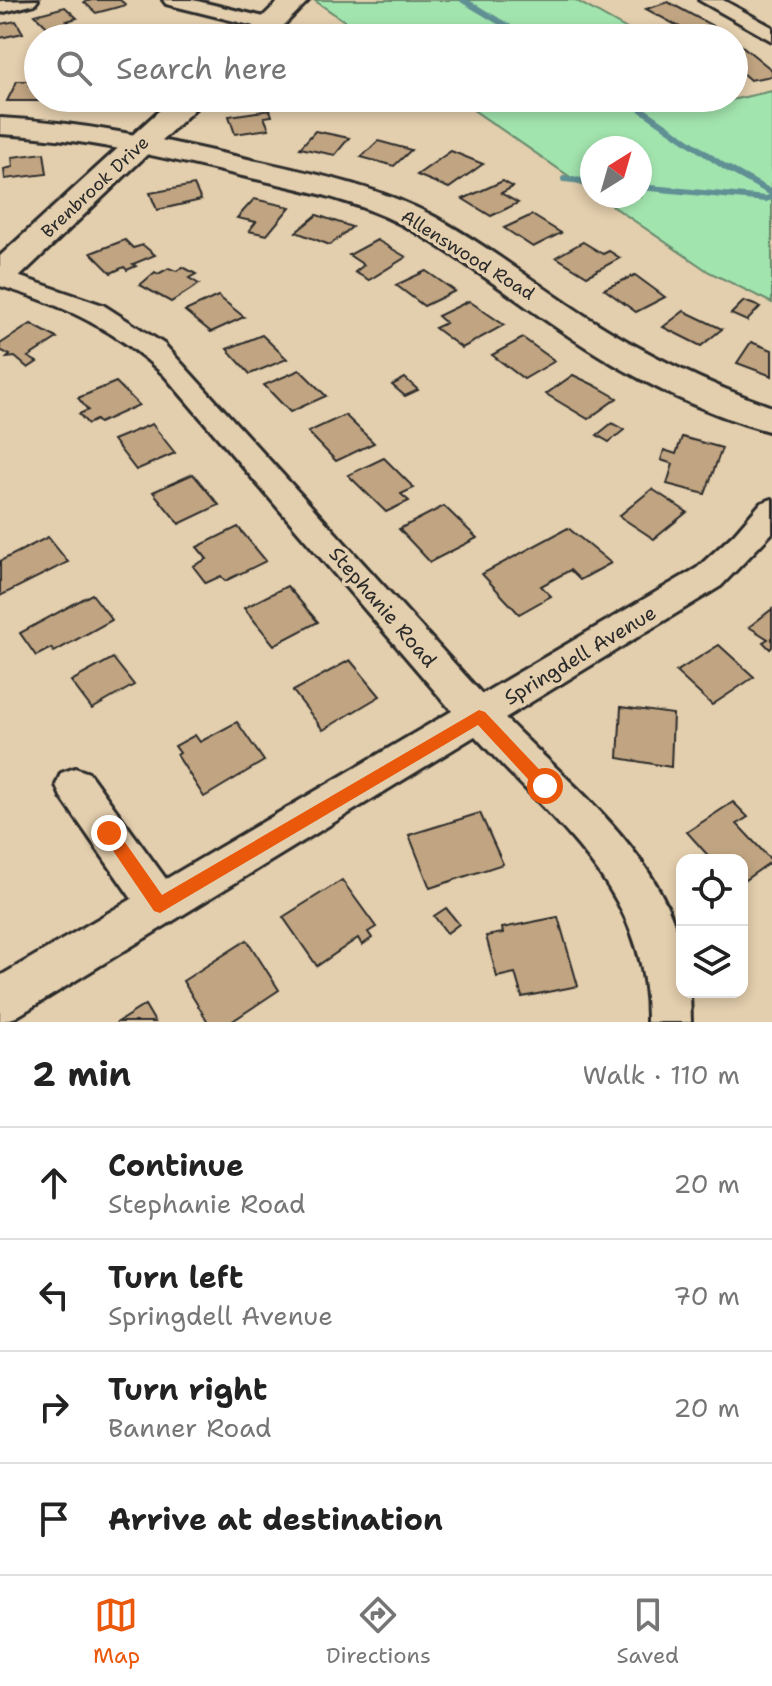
<!DOCTYPE html>
<html lang="en">
<head>
<meta charset="utf-8">
<style>
  :root { --surface:#fff; --page:#f2f2f2; --text:#222; --muted:#767676; --line:#e0e0e0; --accent:#ea580c }
  body { margin:0; font-family:"Shantell Sans",sans-serif; background:var(--page); color:var(--text) }
  .controls { position:absolute; right:24px; bottom:24px; display:grid; overflow:hidden; border-radius:16px; box-shadow:0 4px 12px #0003 }
  .controls button { width:72px; height:72px; display:grid; place-items:center; padding:0; border:0; border-bottom:2px solid var(--line); background:var(--surface); color:var(--text); font:40px sans-serif }
  .compass { position:absolute; left:580px; top:136px; width:72px; height:72px; border-radius:50%; background:var(--surface); box-shadow:0 4px 12px #0003; rotate:37deg }
  .stop { position:absolute; width:24px; height:24px; margin:-18px; border:6px solid #ea580c; border-radius:50%; background:#fff }
  .stop.end { background:#ea580c; border-color:#fff; box-shadow:0 2px 8px #0008 }
  .list { margin:0; padding:0; list-style:none }
  h2 { display:flex; justify-content:space-between; align-items:center; height:104px; margin:0; padding:0 32px; font-size:34px }
  h2 small { font-size:26px; font-weight:400; color:var(--muted) }
  .list li { display:grid; grid-template-columns:52px 1fr auto; gap:24px; align-items:center; box-sizing:border-box; height:112px; padding:0 32px; border-top:2px solid var(--line) }
  .list b { display:block; font-size:30px; white-space:nowrap }
  .list p { margin:0; font-size:26px; white-space:nowrap; color:var(--muted) }
  .list em { font-size:26px; font-style:normal; color:var(--muted) }
  .icon { flex:none; width:44px; height:44px; fill:none; stroke:currentColor; stroke-width:2; stroke-linecap:round; stroke-linejoin:round }
  .map { position:relative; flex:none; width:772px; height:1022px; overflow:hidden }
  .search { position:absolute; background:var(--surface); box-shadow:0 4px 12px #0003; left:24px; right:24px; top:24px; height:88px; display:flex; align-items:center; gap:20px; box-sizing:border-box; padding:0 28px; border-radius:44px; color:var(--muted); font-size:30px }
  .sheet { height:552px; background:var(--surface) }
  nav { display:flex; justify-content:space-around; align-items:center; box-sizing:border-box; height:112px; border-top:2px solid var(--line); background:var(--surface); font-size:22px; color:var(--muted) }
  nav a { display:grid; justify-items:center; gap:4px }
  nav .on { color:var(--accent) }
  .map>svg:first-child { display:block }
  .green { fill:#a2e4ae; stroke:#66886c; stroke-width:2 }
  .lines { fill:none; stroke-linecap:round; stroke-linejoin:round }
  .stream { stroke:#609094; stroke-width:6 }
  .building { fill:#c1a582; stroke:#2b2b2b; stroke-width:2 }
  .minor-casing { stroke:#2b2b2b; stroke-width:6 }
  .tertiary-casing { stroke:#2b2b2b; stroke-width:6 }
  .secondary-casing { stroke:#2b2b2b; stroke-width:6 }
  .minor { fill:#e3cead; fill-rule:evenodd }
  .tertiary { fill:#e3cead; fill-rule:evenodd }
  .secondary { fill:#e3cead; fill-rule:evenodd }
  .route { fill:#ea580c }
  .labels { text-anchor:middle; dominant-baseline:central; stroke-width:7; stroke-linejoin:round; paint-order:stroke }
  .far-street-label { font-size:18px; fill:#2b2b2b; stroke:#e3cead }
  .street-label { font-size:20px; fill:#2b2b2b; stroke:#e3cead }
</style>
</head>
<body>
<div class="map">
<svg width="772" height="1022" viewBox="0 0 772 1022">
  <rect width="100%" height="100%" fill="#e3cead"/>
  <filter id="ink" filterUnits="userSpaceOnUse"><feTurbulence type="fractalNoise" baseFrequency=".0125" numOctaves="2"/><feDisplacementMap in="SourceGraphic" scale="16" xChannelSelector="R" yChannelSelector="G"/><feConvolveMatrix kernelMatrix="1 2 1 2 8 2 1 2 1" color-interpolation-filters="sRGB"/></filter>
  <g filter="url(#ink)">
    <g class="green">
      <polygon points="314,0 575,0 643,38 369,38"/>
      <polygon points="772,91 772,303 709,272 598,196 640,196 640,148 592,148 592,192 456,98 731,100"/>
    </g>
    <g class="lines">
      <g class="stream">
        <polyline points="463,0 527,38"/>
        <polyline points="625,98 725,167 772,193"/>
        <polyline points="564,179 592,182"/>
        <polyline points="640,187 766,199 772,197"/>
      </g>
    </g>
    <g class="building">
      <polygon points="92,0 120,0 126,5 96,13 84,2"/>
      <polygon points="668,2 713,26 719,31 700,38 646,9"/>
      <polygon points="65,7 77,18 67,21 71,24 50,30 35,15"/>
      <polygon points="16,21 23,33 0,38 0,24"/>
      <polygon points="194,28 194,38 164,38 164,30"/>
      <polygon points="316,28 344,33 340,38 306,38"/>
      <polygon points="741,45 772,70 772,76 750,80 734,66 734,46"/>
      <polygon points="17,81 31,81 29,85 38,85 38,98 45,98 43,101 7,101"/>
      <polygon points="270,110 272,116 264,117 269,129 235,134 229,116"/>
      <polygon points="315,131 349,138 335,155 300,148"/>
      <polygon points="378,141 411,150 394,166 361,157"/>
      <polygon points="451,151 483,164 449,188 417,175"/>
      <polygon points="44,153 47,174 5,179 4,169 13,167 12,157"/>
      <polygon points="503,181 513,187 501,193 518,203 491,216 463,199"/>
      <polygon points="194,185 201,200 157,210 150,193"/>
      <polygon points="254,199 290,207 267,235 249,231 256,222 237,218"/>
      <polygon points="317,215 352,227 330,245 296,232"/>
      <polygon points="532,215 561,233 533,247 504,228"/>
      <polygon points="125,240 133,248 143,245 155,255 133,264 136,266 127,270 124,267 111,273 91,253"/>
      <polygon points="377,240 406,257 369,280 355,272 364,265 349,255"/>
      <polygon points="583,242 603,254 609,251 620,258 587,276 556,257"/>
      <polygon points="183,267 196,274 189,278 199,284 171,302 140,285 155,272 158,274 169,268 176,271"/>
      <polygon points="426,271 455,291 424,306 396,285"/>
      <polygon points="635,275 665,297 636,312 604,289"/>
      <polygon points="218,296 244,317 211,332 185,311"/>
      <polygon points="469,301 504,325 462,348 435,328 446,323 438,316"/>
      <polygon points="744,301 760,307 747,321 731,314"/>
      <polygon points="684,311 722,329 701,346 663,327"/>
      <polygon points="31,324 57,338 28,357 37,362 28,368 15,357 7,358 10,355 0,350 0,344"/>
      <polygon points="262,335 287,359 250,374 227,349"/>
      <polygon points="523,338 555,361 524,379 492,355"/>
      <polygon points="751,342 772,350 772,376 737,363"/>
      <polygon points="300,370 326,396 290,412 264,385"/>
      <polygon points="573,375 594,385 617,398 588,419 546,394"/>
      <polygon points="405,378 418,390 405,396 392,385"/>
      <polygon points="116,382 139,405 99,423 96,420 88,424 79,414 88,410 78,398"/>
      <polygon points="345,415 374,443 336,461 308,432"/>
      <polygon points="612,423 624,430 609,442 597,435"/>
      <polygon points="152,424 175,453 136,470 113,440"/>
      <polygon points="682,437 722,448 705,494 667,484 673,464 661,460 664,450 676,454"/>
      <polygon points="384,458 414,488 401,494 409,501 386,512 348,475"/>
      <polygon points="193,474 219,505 179,524 153,492"/>
      <polygon points="652,489 687,512 654,539 619,516"/>
      <polygon points="444,506 477,538 430,562 399,529"/>
      <polygon points="238,527 266,561 225,581 221,576 206,583 193,566 207,559 197,547"/>
      <polygon points="568,528 611,563 580,580 570,570 541,586 551,596 519,614 482,574"/>
      <polygon points="48,537 68,562 0,596 0,561"/>
      <polygon points="287,586 318,622 274,645 244,608"/>
      <polygon points="92,594 112,620 54,652 51,648 36,656 20,633"/>
      <polygon points="772,609 772,647 770,649 763,642 768,639 749,627"/>
      <polygon points="719,645 754,677 712,705 676,672"/>
      <polygon points="113,658 134,685 92,709 71,681"/>
      <polygon points="350,660 380,696 323,730 293,691"/>
      <polygon points="621,707 673,714 671,767 618,758"/>
      <polygon points="237,722 264,761 204,797 177,755 180,753 175,746 195,735 200,742"/>
      <polygon points="733,802 748,817 737,824 772,861 742,882 742,860 712,860 687,832"/>
      <polygon points="480,813 503,864 430,888 409,835"/>
      <polygon points="342,880 376,927 368,932 372,938 362,945 358,938 317,966 283,917"/>
      <polygon points="446,908 459,924 447,933 434,916"/>
      <polygon points="558,917 578,986 522,997 515,973 497,977 486,936 503,933 502,928"/>
      <polygon points="247,940 279,990 231,1022 208,1022 183,981"/>
      <polygon points="145,1005 155,1022 118,1022"/>
    </g>
    <g class="lines">
      <defs>
        <g id="minor">
          <polygon points="38,0 35,4 0,13 0,1"/>
          <polygon points="163,0 193,0 277,20 280,24 270,30 166,4"/>
          <polygon points="699,0 723,0 772,27 772,41"/>
          <path d="M0 270 103 305 164 344 482 694 697 568 734 534 761 503 772 499V533L721 586 505 718C569 784 662 853 681 949 684 963 682 978 682 992H690L691 1022H647C649 891 556 825 475 736L16 1017 0 1022V976L132 899 61 797 56 785 61 773 75 768 89 773 166 879 452 711 164 375C116 329 63 305 0 286Z"/>
        </g>
        <path id="tertiary" d="M0 118C82 122 159 139 239 157 305 172 374 184 435 217 488 246 536 284 587 317 645 354 707 384 772 407V432C697 412 624 374 560 330 512 298 466 261 415 232 361 200 299 189 238 175 159 156 81 138 0 134Z"/>
        <g id="secondary">
          <polygon points="280,0 309,0 271,38 241,38"/>
          <polygon points="173,98 206,98 13,283 0,286 0,256"/>
        </g>
      </defs>
      <use href="#minor" class="minor-casing"/>
      <use href="#tertiary" class="tertiary-casing"/>
      <use href="#secondary" class="secondary-casing"/>
      <use href="#minor" class="minor"/>
      <use href="#tertiary" class="tertiary"/>
      <use href="#secondary" class="secondary"/>
    </g>
  </g>
  <polygon class="route" points="479,710 485,712 551,782 551,791 539,791 478,725 160,913 154,911 101,833 103,828 115,828 162,895"/>
  <g class="labels">
    <g class="far-street-label">
      <text transform="translate(95 187) rotate(-43)">Brenbrook Drive</text>
      <text transform="translate(468 255) rotate(32)">Allenswood Road</text>
    </g>
    <g class="street-label">
      <text transform="translate(383 607) rotate(49)">Stephanie Road</text>
      <text transform="translate(580 655) rotate(-31)">Springdell Avenue</text>
    </g>
  </g>
</svg>
<div class="controls">
<button><svg class="icon" aria-label="locate" viewBox="0 0 24 24"><circle cx="12" cy="12" r="6"/><path d="M12 2v4M12 18v4M2 12h4M18 12h4"/></svg></button>
<button><svg class="icon" aria-label="layers" viewBox="0 0 24 24"><path d="M12 4l9 5-9 5-9-5zM3 14l9 5 9-5"/></svg></button>
</div>
<svg class="compass" viewBox="-18 -18 36 36"><path d="M0-13l5 13h-10z" fill="#e53935"/><path d="M0 13l5-13h-10z" fill="#767676"/></svg>
<div class="stop" style="left:545px;top:786px"></div>
<div class="stop end" style="left:109px;top:833px"></div>
<div class="search"><svg class="icon" aria-label="search" viewBox="0 0 24 24"><circle cx="10" cy="10" r="6"/><path d="M15 15l6 6"/></svg>Search here</div>
</div>
<section class="sheet">
<h2>2 min<small>Walk · 110 m</small></h2>
<ul class="list">
<li><svg class="icon" aria-label="ahead" viewBox="0 0 24 24"><path d="M12 20V5M6 11l6-6 6 6"/></svg><div><b>Continue</b><p>Stephanie Road</p></div><em>20 m</em></li>
<li><svg class="icon" aria-label="left" viewBox="0 0 24 24"><path d="M17 20v-9H6M10 6l-5 5 5 5"/></svg><div><b>Turn left</b><p>Springdell Avenue</p></div><em>70 m</em></li>
<li><svg class="icon" aria-label="right" viewBox="0 0 24 24"><path d="M7 20v-9h11M14 6l5 5-5 5"/></svg><div><b>Turn right</b><p>Banner Road</p></div><em>20 m</em></li>
<li><svg class="icon" aria-label="arrive" viewBox="0 0 24 24"><path d="M6 21V4h12l-3 4 3 4H6"/></svg><div><b>Arrive at destination</b></div></li>
</ul>
</section>
<nav>
<a class="on"><svg class="icon" aria-label="map" viewBox="0 0 24 24"><path d="M3 6l6-2 6 2 6-2v14l-6 2-6-2-6 2zM9 4v14M15 6v14"/></svg>Map</a>
<a><svg class="icon" aria-label="directions" viewBox="0 0 24 24"><path d="M12 3l9 9-9 9-9-9zM9 14v-3h6M13 9l2 2-2 2"/></svg>Directions</a>
<a><svg class="icon" aria-label="saved" viewBox="0 0 24 24"><path d="M7 4h10v16l-5-4-5 4z"/></svg>Saved</a>
</nav>
</body>
</html>
